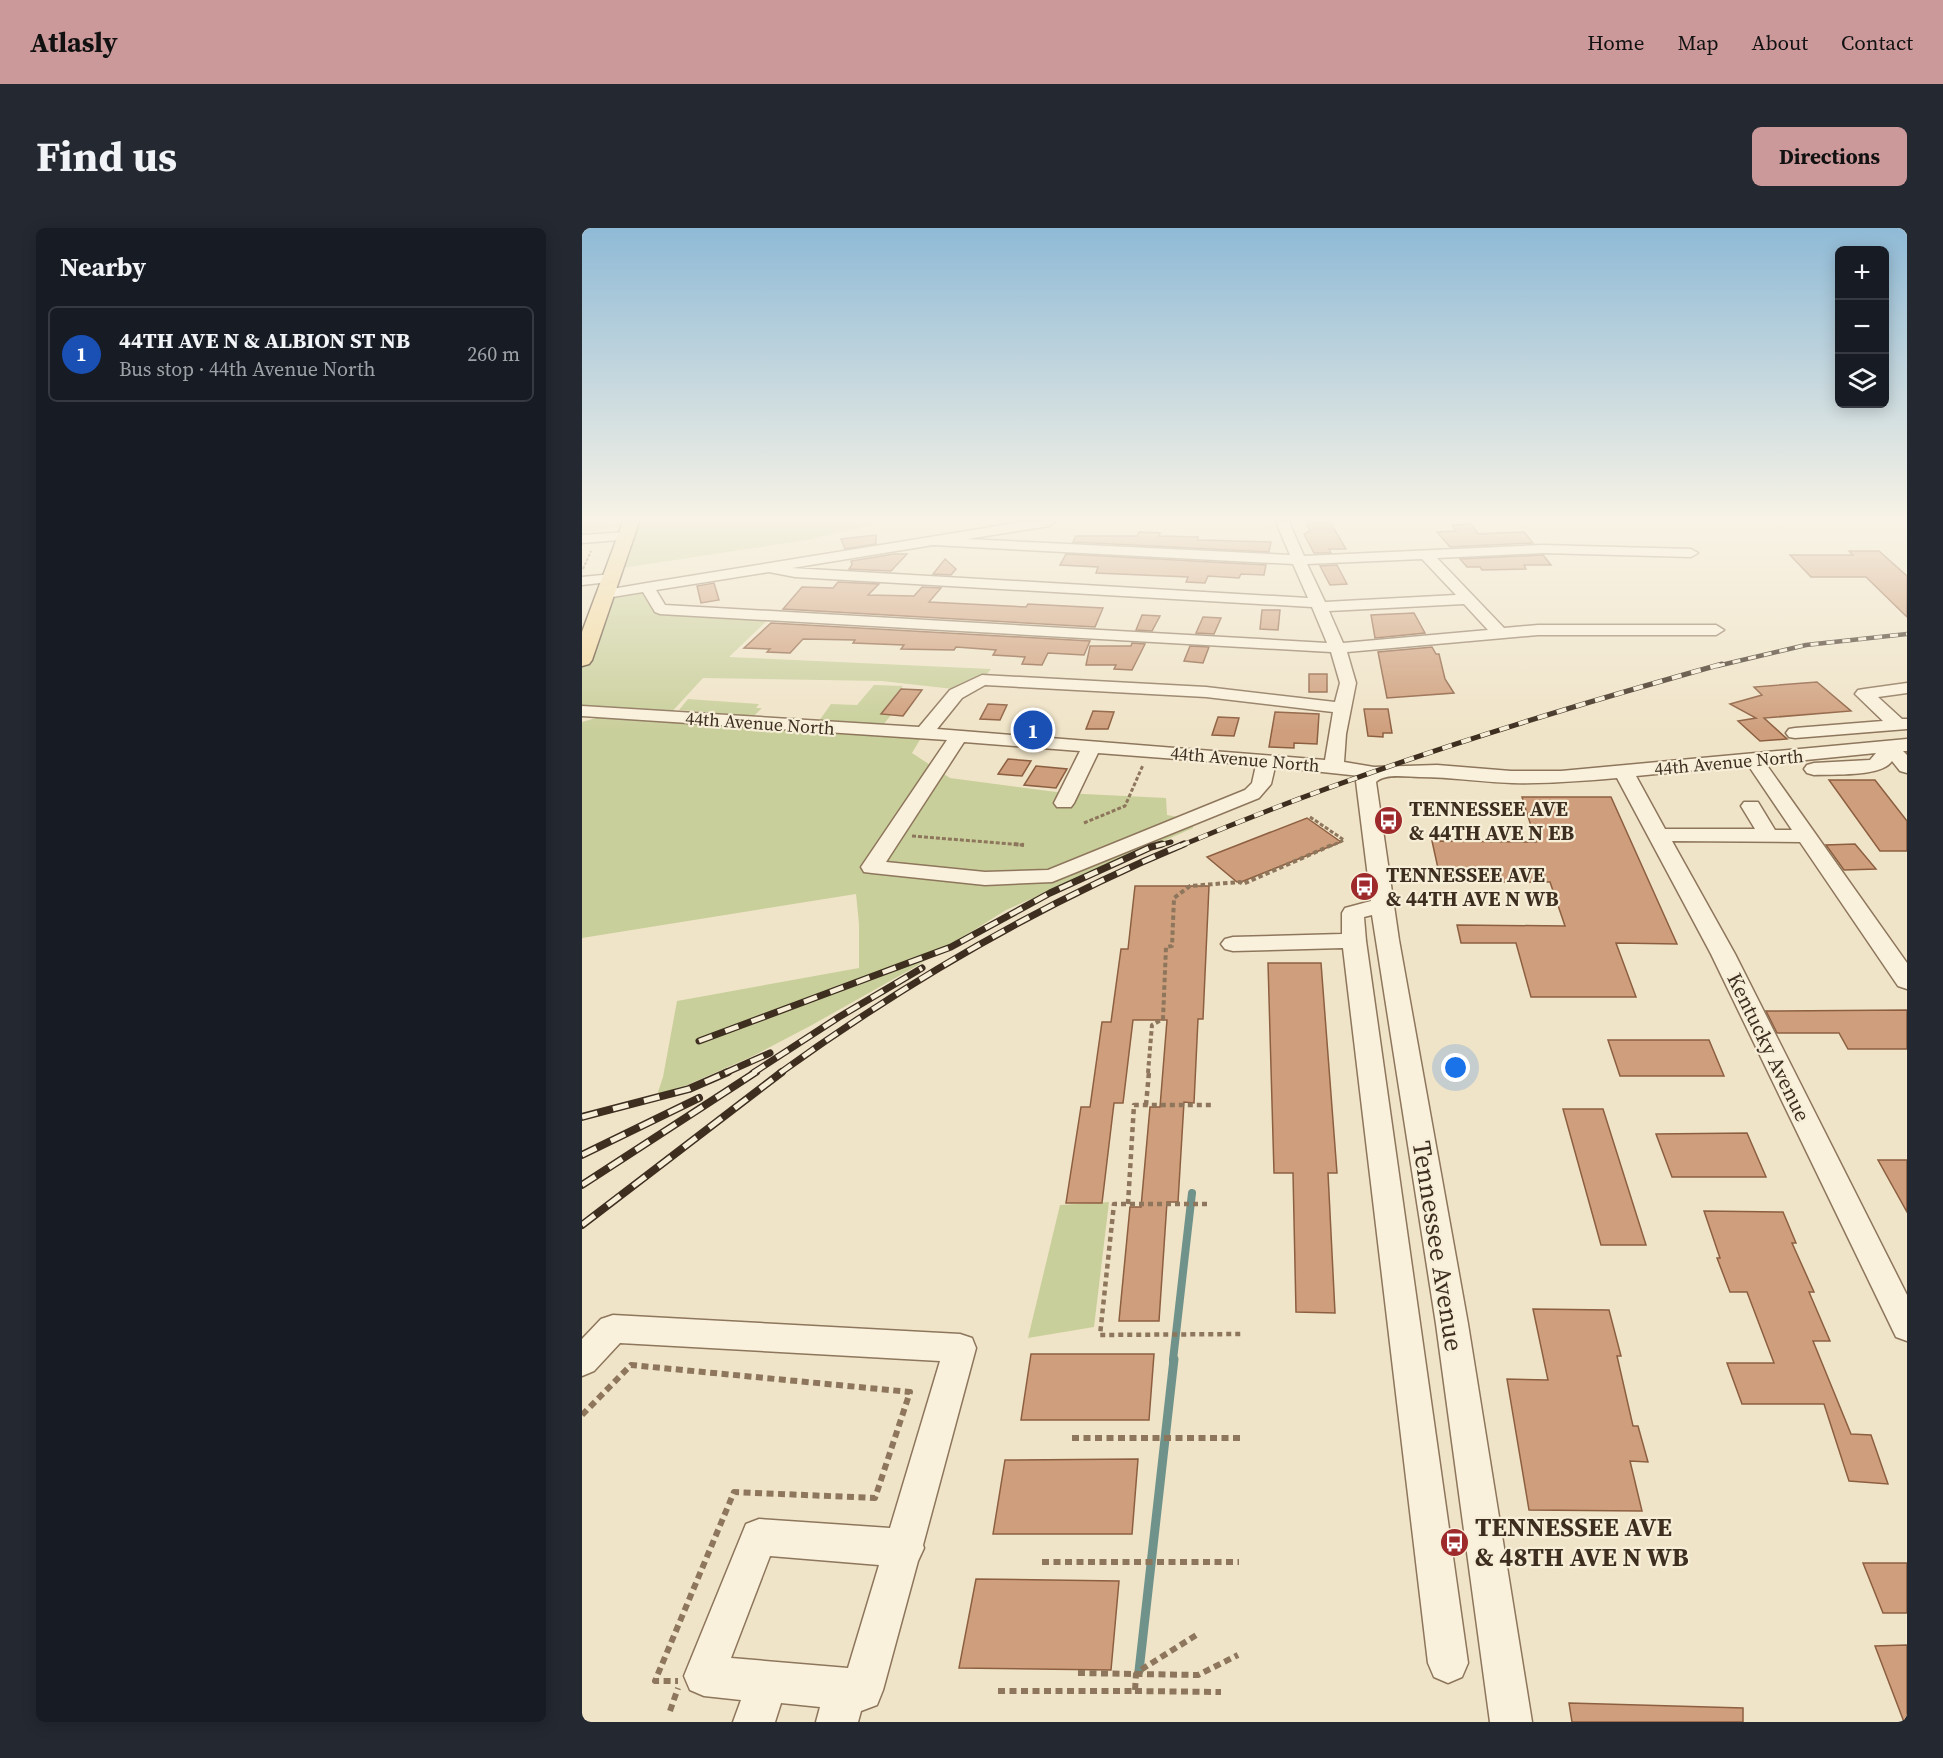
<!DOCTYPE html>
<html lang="en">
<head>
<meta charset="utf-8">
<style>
  :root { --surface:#171b24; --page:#242831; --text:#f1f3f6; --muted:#9ea1a6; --line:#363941; --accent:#cc999b }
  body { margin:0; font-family:"Source Serif 4",serif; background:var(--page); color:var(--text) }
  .controls { position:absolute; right:18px; top:18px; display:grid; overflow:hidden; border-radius:9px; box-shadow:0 3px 15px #0003 }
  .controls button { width:54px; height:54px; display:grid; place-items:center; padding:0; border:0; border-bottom:2px solid var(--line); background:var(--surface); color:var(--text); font:30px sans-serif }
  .you { position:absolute; left:874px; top:840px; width:21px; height:21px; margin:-15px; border:4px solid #fff; border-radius:50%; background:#1a73e8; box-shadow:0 0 0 9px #1a73e833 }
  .badge { display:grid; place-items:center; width:39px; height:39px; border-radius:50%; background:var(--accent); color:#fff; font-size:20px; font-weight:700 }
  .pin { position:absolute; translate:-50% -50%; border:3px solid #fff; box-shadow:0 2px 6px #0006 }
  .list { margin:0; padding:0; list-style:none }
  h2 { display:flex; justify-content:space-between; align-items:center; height:78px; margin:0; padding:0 24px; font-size:26px }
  h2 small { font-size:20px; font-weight:400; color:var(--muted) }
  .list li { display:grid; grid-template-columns:39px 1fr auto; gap:18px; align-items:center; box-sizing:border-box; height:96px; margin:0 12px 12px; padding:0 12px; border:2px solid var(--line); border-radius:9px }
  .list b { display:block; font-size:22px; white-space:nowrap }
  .list p { margin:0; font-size:20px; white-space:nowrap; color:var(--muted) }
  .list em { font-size:20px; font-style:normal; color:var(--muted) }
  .icon { flex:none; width:33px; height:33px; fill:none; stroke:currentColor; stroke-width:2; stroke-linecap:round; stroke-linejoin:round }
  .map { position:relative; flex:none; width:1325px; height:1494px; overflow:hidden; border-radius:9px }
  header { display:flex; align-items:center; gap:36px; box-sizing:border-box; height:84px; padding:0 30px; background:var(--accent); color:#111 }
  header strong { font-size:28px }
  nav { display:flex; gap:33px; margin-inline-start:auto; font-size:21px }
  .intro { display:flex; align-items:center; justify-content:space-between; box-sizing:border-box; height:144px; padding:0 36px }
  h1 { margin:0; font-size:42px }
  .button { padding:15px 27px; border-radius:9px; background:var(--accent); color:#111; font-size:21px; font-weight:700 }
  main { display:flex; gap:36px; padding:0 36px }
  aside { flex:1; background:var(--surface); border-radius:9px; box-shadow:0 3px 15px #0003 }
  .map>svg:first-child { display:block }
  .green { fill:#c9cf9b }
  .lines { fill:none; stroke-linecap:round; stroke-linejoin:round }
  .stream-far1 { stroke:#6f938a; stroke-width:8 }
  .stream { stroke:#6f938a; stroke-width:9 }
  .building { fill:#cf9f7d; stroke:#8d5f41; stroke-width:1.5 }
  .minor-casing { stroke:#8d765c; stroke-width:3 }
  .major-casing { stroke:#5b4430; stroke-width:3 }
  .path-far4 { stroke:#8d765c; stroke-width:2; stroke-dasharray:3 1.5; stroke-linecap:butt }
  .path-far3 { stroke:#8d765c; stroke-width:3; stroke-dasharray:4 2; stroke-linecap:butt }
  .path-far2 { stroke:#8d765c; stroke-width:4; stroke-dasharray:4.5 3; stroke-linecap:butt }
  .path-far1 { stroke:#8d765c; stroke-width:4.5; stroke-dasharray:5 4; stroke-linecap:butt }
  .path { stroke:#8d765c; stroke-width:6; stroke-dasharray:7 4.5; stroke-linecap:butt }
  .minor { fill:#faf1dc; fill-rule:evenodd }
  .major { fill:#f3d9a0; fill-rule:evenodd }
  .rail-far3-casing { stroke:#3d2e20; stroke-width:4.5 }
  .rail-far2-casing { stroke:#3d2e20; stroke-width:5 }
  .rail-far1-casing { stroke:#3d2e20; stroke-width:7 }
  .rail-casing { stroke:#3d2e20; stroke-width:8 }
  .rail-far3 { stroke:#f7eed8; stroke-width:3; stroke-dasharray:8; stroke-linecap:butt }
  .rail-far2 { stroke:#f7eed8; stroke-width:4; stroke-dasharray:10; stroke-linecap:butt }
  .rail-far1 { stroke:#f7eed8; stroke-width:4.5; stroke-dasharray:14; stroke-linecap:butt }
  .rail { stroke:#f7eed8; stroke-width:5; stroke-dasharray:16; stroke-linecap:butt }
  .labels { text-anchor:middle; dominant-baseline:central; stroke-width:4.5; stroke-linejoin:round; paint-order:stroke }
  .far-street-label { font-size:18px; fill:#3d2e20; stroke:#f7eed8 }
  .poi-label { font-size:21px; font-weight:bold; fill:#3d2e20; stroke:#f7eed8; text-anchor:start }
  .street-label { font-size:21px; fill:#3d2e20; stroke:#f7eed8 }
  .near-street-label { font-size:26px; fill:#3d2e20; stroke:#f7eed8 }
  .near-poi-label { font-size:26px; font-weight:bold; fill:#3d2e20; stroke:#f7eed8; text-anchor:start }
</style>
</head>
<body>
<header>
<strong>Atlasly</strong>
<nav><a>Home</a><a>Map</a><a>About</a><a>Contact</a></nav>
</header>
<div class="intro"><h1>Find us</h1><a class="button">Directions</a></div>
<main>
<aside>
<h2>Nearby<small></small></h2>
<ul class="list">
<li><span class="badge" style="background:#1a4fb4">1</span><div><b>44TH AVE N &amp; ALBION ST NB</b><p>Bus stop · 44th Avenue North</p></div><em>260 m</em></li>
</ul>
</aside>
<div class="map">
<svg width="1325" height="1494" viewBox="0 0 1325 1494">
  <rect width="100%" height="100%" fill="#f0e4c8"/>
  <g class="green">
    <polygon points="0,294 311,294 284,298 225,312 33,341 48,297 0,305"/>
    <polygon points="65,359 78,381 191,387 147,429 409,441 400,452 380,462 300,453 121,450 86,488 342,505 330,525 368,550 482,565 584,570 585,587 612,592 611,600 424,682 333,739 230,797 171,828 103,858 75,867 81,849 95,773 277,740 277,696 274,666 0,710 0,494 28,486 0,483 0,432 24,366"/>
    <polygon points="292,457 321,458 299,485 309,487 301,497 237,493 249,476 275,477"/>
    <polygon points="106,471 177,476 174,480 180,480 172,488 97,482"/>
    <polygon points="527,974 512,1099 446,1110 478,977"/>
  </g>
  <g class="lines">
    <polyline class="stream-far1" points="591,1132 610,965"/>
    <polyline class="stream" points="557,1443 592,1131"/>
  </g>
  <g class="building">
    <polygon points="724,294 748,294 764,321 747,321 749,325 732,325 722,306 728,303"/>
    <polygon points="889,296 896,306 942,304 951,315 868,319 855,304 874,303 870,297"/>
    <polygon points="557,304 578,305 577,308 616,309 616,312 689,314 687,324 491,314 494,308 555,308"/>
    <polygon points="294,307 294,316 263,321 259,311"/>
    <polygon points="1267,323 1297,323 1325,348 1325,389 1284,349 1229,349 1208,327 1271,327"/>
    <polygon points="312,326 325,326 309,343 267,341 270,337 269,333"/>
    <polygon points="484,326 684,337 682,347 659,346 657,350 626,348 623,355 604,354 606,349 514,345 516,339 478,337"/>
    <polygon points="961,327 969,337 942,337 944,341 900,342 898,339 885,339 878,331"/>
    <polygon points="363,331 374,341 369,347 351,346"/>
    <polygon points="755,337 765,356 748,357 738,338"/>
    <polygon points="256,354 297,356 286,367 332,368 340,359 359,360 347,374 444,379 446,376 521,380 513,399 201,381 220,359 251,360"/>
    <polygon points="132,355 137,372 119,375 115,358"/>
    <polygon points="680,382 698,382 696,402 678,401"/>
    <polygon points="832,385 843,405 793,410 789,387"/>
    <polygon points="560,387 578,388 570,403 554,402"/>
    <polygon points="621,389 639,390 632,406 614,405"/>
    <polygon points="189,395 508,413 502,427 466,425 460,437 440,436 443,429 411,427 414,422 374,419 372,422 319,421 322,417 271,415 273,412 221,411 208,425 185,424 188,421 162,420"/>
    <polygon points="550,415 563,416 550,442 532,441 534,437 504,437 508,418 549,418"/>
    <polygon points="608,418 627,419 621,435 602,433"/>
    <polygon points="850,419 854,426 857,426 863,451 872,465 805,470 796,424"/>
    <rect x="727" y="446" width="18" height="18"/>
    <polygon points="1235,454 1269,483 1182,490 1205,511 1178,513 1156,493 1174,490 1148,476 1180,467 1172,459"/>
    <polygon points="319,461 340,462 321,488 299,486"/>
    <polygon points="406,476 425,477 418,492 398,491"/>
    <polygon points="782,481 806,481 810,505 801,505 801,509 786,508"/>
    <polygon points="511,483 532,484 526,501 504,501"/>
    <polygon points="693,484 737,486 735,516 712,515 712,520 687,519"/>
    <polygon points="636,489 657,490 652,508 630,507"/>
    <polygon points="426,531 449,533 440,548 416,546"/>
    <polygon points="454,538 485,541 474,560 442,557"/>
    <polygon points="1247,552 1293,552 1325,593 1325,623 1298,623"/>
    <polygon points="940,569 1029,569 1095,716 1034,715 1054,769 949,769 934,715 879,715 875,697 983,698 968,654 859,654 850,613 954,614"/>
    <polygon points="725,590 759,614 659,654 655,654 625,629"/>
    <polygon points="1273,616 1294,641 1262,642 1244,617"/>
    <polygon points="553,658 627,658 621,791 616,791 612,875 602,874 596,974 585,974 577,1093 537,1093 548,979 559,979 568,879 578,879 585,792 551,792 541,875 532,875 520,975 484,975 499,879 508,879 520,794 529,794 539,721 546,721"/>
    <polygon points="686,735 739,735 755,945 746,945 753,1085 714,1084 711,945 692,945"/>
    <polygon points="1325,782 1325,821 1266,821 1257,805 1195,805 1184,783"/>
    <polygon points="1026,812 1127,812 1142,848 1038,848"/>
    <polygon points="981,881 1021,881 1064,1017 1019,1017"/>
    <polygon points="1165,905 1184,949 1090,949 1074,906"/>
    <polygon points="1296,932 1325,932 1325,984"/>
    <polygon points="1122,983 1201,984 1214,1015 1210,1015 1232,1064 1227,1064 1248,1113 1231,1113 1269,1206 1289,1207 1306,1256 1267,1253 1242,1176 1160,1176 1145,1135 1192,1135 1165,1064 1148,1064 1135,1030 1138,1030"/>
    <polygon points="951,1081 1027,1082 1039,1128 1035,1128 1051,1198 1056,1198 1066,1234 1048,1233 1060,1283 947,1282 925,1151 966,1152"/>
    <polygon points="449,1126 572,1126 567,1192 439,1192"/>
    <polygon points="556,1231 550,1306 411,1306 423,1232"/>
    <polygon points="1281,1335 1325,1335 1325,1385 1301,1385"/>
    <polygon points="394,1351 537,1353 529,1442 377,1440"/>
    <polygon points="1325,1417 1325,1494 1322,1494 1293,1418"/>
    <polygon points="987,1475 1161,1480 1161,1494 990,1494"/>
  </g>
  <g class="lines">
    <defs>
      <g id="minor">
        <path d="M441 294H473L467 298 385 311 708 327 694 294H707L722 328 961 317 1109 321 1116 325 1109 329 961 325 855 330 922 400 956 397H1134L1142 402 1134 407H956L765 424 774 455 764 506 762 534 792 539 855 537 929 543H979L1325 511V523H1321L1325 527V545L1318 543 1310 533C1300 549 1251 546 1232 547L1225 545 1222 541 1225 537 1232 535 1288 532 1294 525 1184 536 1325 735V761L1316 758 1218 614 1090 613 1153 726 1325 1067V1113L1314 1109 1129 726 1035 550C1000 553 965 556 930 555 899 554 869 549 838 549 825 549 803 545 794 554L817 712 886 1096 950 1494H908L854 1096 790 687 782 689 784 713 886 1435 880 1449 866 1455 852 1449 846 1435 761 720 651 723 643 721 639 716 643 711 651 709 760 706V685L763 680 789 673 774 553 778 548 693 539 689 556 677 570 470 654 403 657 290 645 282 644 279 639 365 512 0 488V478L337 499 368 462 400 447 624 459 753 474 758 455 749 424 78 386 73 384 61 364 24 370 17 366 24 362 65 355ZM351 317 711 336 726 370 210 340ZM840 331 874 367 743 374 725 336ZM187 344 213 349 730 379 745 415 83 377 74 362ZM882 376 906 402 761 415 747 383ZM403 457 624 469 751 484 743 532 355 501 380 470ZM382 514 498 523 472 575 475 579H489L492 575 516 525 674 537 670 555 663 562 466 642 403 644 304 634ZM1166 537 1210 602H1193L1176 574H1162L1159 578 1173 601H1083L1054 548Z"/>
        <polygon points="44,304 49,305 51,308 49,311 0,315 0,307"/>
        <polygon points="30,346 37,350 35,353 0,357 0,349"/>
        <polygon points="1325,455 1325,465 1296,469 1320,491 1325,491 1325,501 1213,510 1207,509 1204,505 1207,501 1213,500 1301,493 1273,466 1276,462 1282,461"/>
        <path d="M31 1087 378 1106 390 1110 394 1120 341 1317 342 1320 336 1333 301 1462 295 1477 279 1483 276 1494H234L238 1479 199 1475 193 1494H151L159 1472 122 1468 108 1462 102 1448 164 1296 177 1291 308 1300 358 1133 38 1115 12 1143 0 1148V1111L19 1091ZM188 1328 297 1337 266 1440 149 1430Z"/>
      </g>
      <polygon id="major" points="41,294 57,294 10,432 7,436 0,438 0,404"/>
    </defs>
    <use href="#minor" class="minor-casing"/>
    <use href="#major" class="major-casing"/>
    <polyline class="path-far4" points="1,341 9,323"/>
    <g class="path-far3">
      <polyline points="728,589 762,612 749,618"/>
      <polyline points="502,595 543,578 561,537"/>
      <polyline points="330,608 442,617"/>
    </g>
    <g class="path-far2">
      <polyline points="432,616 442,617"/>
      <polyline points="566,845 570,797 581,791 584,719 590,718 592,670 608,658 658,654 661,656 752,616"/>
    </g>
    <g class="path-far1">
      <polyline points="564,877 567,844"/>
      <polyline points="546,976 552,877 630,877"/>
      <polyline points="625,976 532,976 518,1107 660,1106"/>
    </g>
    <g class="path">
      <polyline points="0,1187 49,1137 328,1164 293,1270 152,1264 73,1453 96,1453"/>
      <polyline points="490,1210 658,1210"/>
      <polyline points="460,1334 657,1334"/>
      <polyline points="496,1445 616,1447 656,1427"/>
      <polyline points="416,1463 553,1463 554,1446 557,1443 616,1406"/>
      <polyline points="553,1463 639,1464"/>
      <polyline points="88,1483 96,1460"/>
    </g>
    <use href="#minor" class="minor"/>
    <use href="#major" class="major"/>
    <defs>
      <polyline id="rail-far3" points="1135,438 1224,417 1325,406"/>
      <g id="rail-far2">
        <polyline points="574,618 589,614"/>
        <path d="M598 618C774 544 957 487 1140 436"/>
      </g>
      <g id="rail-far1">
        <polyline points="117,813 369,719 468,665 569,619 580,616"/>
        <polyline points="143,845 188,825"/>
        <polyline points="171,845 257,789 340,740"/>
        <path d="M198 845C324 754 458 676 602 616"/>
      </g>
      <g id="rail">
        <polyline points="0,889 107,861 146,844"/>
        <polyline points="0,927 117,870"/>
        <polyline points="0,957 174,844"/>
        <polyline points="0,997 200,844"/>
      </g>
    </defs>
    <use href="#rail-far3" class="rail-far3-casing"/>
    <use href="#rail-far2" class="rail-far2-casing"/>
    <use href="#rail-far1" class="rail-far1-casing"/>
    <use href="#rail" class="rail-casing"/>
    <use href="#rail-far3" class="rail-far3"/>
    <use href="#rail-far2" class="rail-far2"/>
    <use href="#rail-far1" class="rail-far1"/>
    <use href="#rail" class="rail"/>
  </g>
  <linearGradient id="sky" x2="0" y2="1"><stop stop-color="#8fbad6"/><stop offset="0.58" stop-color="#f8f3e6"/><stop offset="1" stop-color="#f8f3e6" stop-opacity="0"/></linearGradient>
  <rect width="1325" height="503" fill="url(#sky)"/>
  <defs>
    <symbol id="bus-disc" viewBox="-11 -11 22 22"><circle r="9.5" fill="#9e2a2b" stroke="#f7eed8"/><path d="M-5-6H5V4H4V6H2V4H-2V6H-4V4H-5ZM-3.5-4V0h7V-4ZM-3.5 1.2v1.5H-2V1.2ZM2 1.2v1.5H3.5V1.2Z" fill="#fff"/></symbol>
  </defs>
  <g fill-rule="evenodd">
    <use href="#bus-disc" x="790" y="576" width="33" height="33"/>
    <use href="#bus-disc" x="766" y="642" width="33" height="33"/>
    <use href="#bus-disc" x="856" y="1298" width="33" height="33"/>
  </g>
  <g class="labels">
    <g class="far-street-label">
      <text transform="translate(178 495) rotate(4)">44th Avenue North</text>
      <text transform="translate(663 531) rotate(5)">44th Avenue North</text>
      <text transform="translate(1147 534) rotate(-5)">44th Avenue North</text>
    </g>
    <g class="poi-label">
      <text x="827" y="580">TENNESSEE AVE<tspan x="827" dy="24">&amp; 44TH AVE N EB</tspan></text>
      <text x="804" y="646">TENNESSEE AVE<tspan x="804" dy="24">&amp; 44TH AVE N WB</tspan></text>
    </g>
    <g class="street-label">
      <text transform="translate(1187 819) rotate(64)">Kentucky Avenue</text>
    </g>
    <g class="near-street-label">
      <text transform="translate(856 1018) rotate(81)">Tennessee Avenue</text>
    </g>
    <g class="near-poi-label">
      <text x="893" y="1299">TENNESSEE AVE<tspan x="893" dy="30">&amp; 48TH AVE N WB</tspan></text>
    </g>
  </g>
</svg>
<div class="controls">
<button>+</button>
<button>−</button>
<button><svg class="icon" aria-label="layers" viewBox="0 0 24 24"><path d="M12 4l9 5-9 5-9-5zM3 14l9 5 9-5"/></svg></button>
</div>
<div class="you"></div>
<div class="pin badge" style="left:451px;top:502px;background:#1a4fb4">1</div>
</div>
</main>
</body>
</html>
